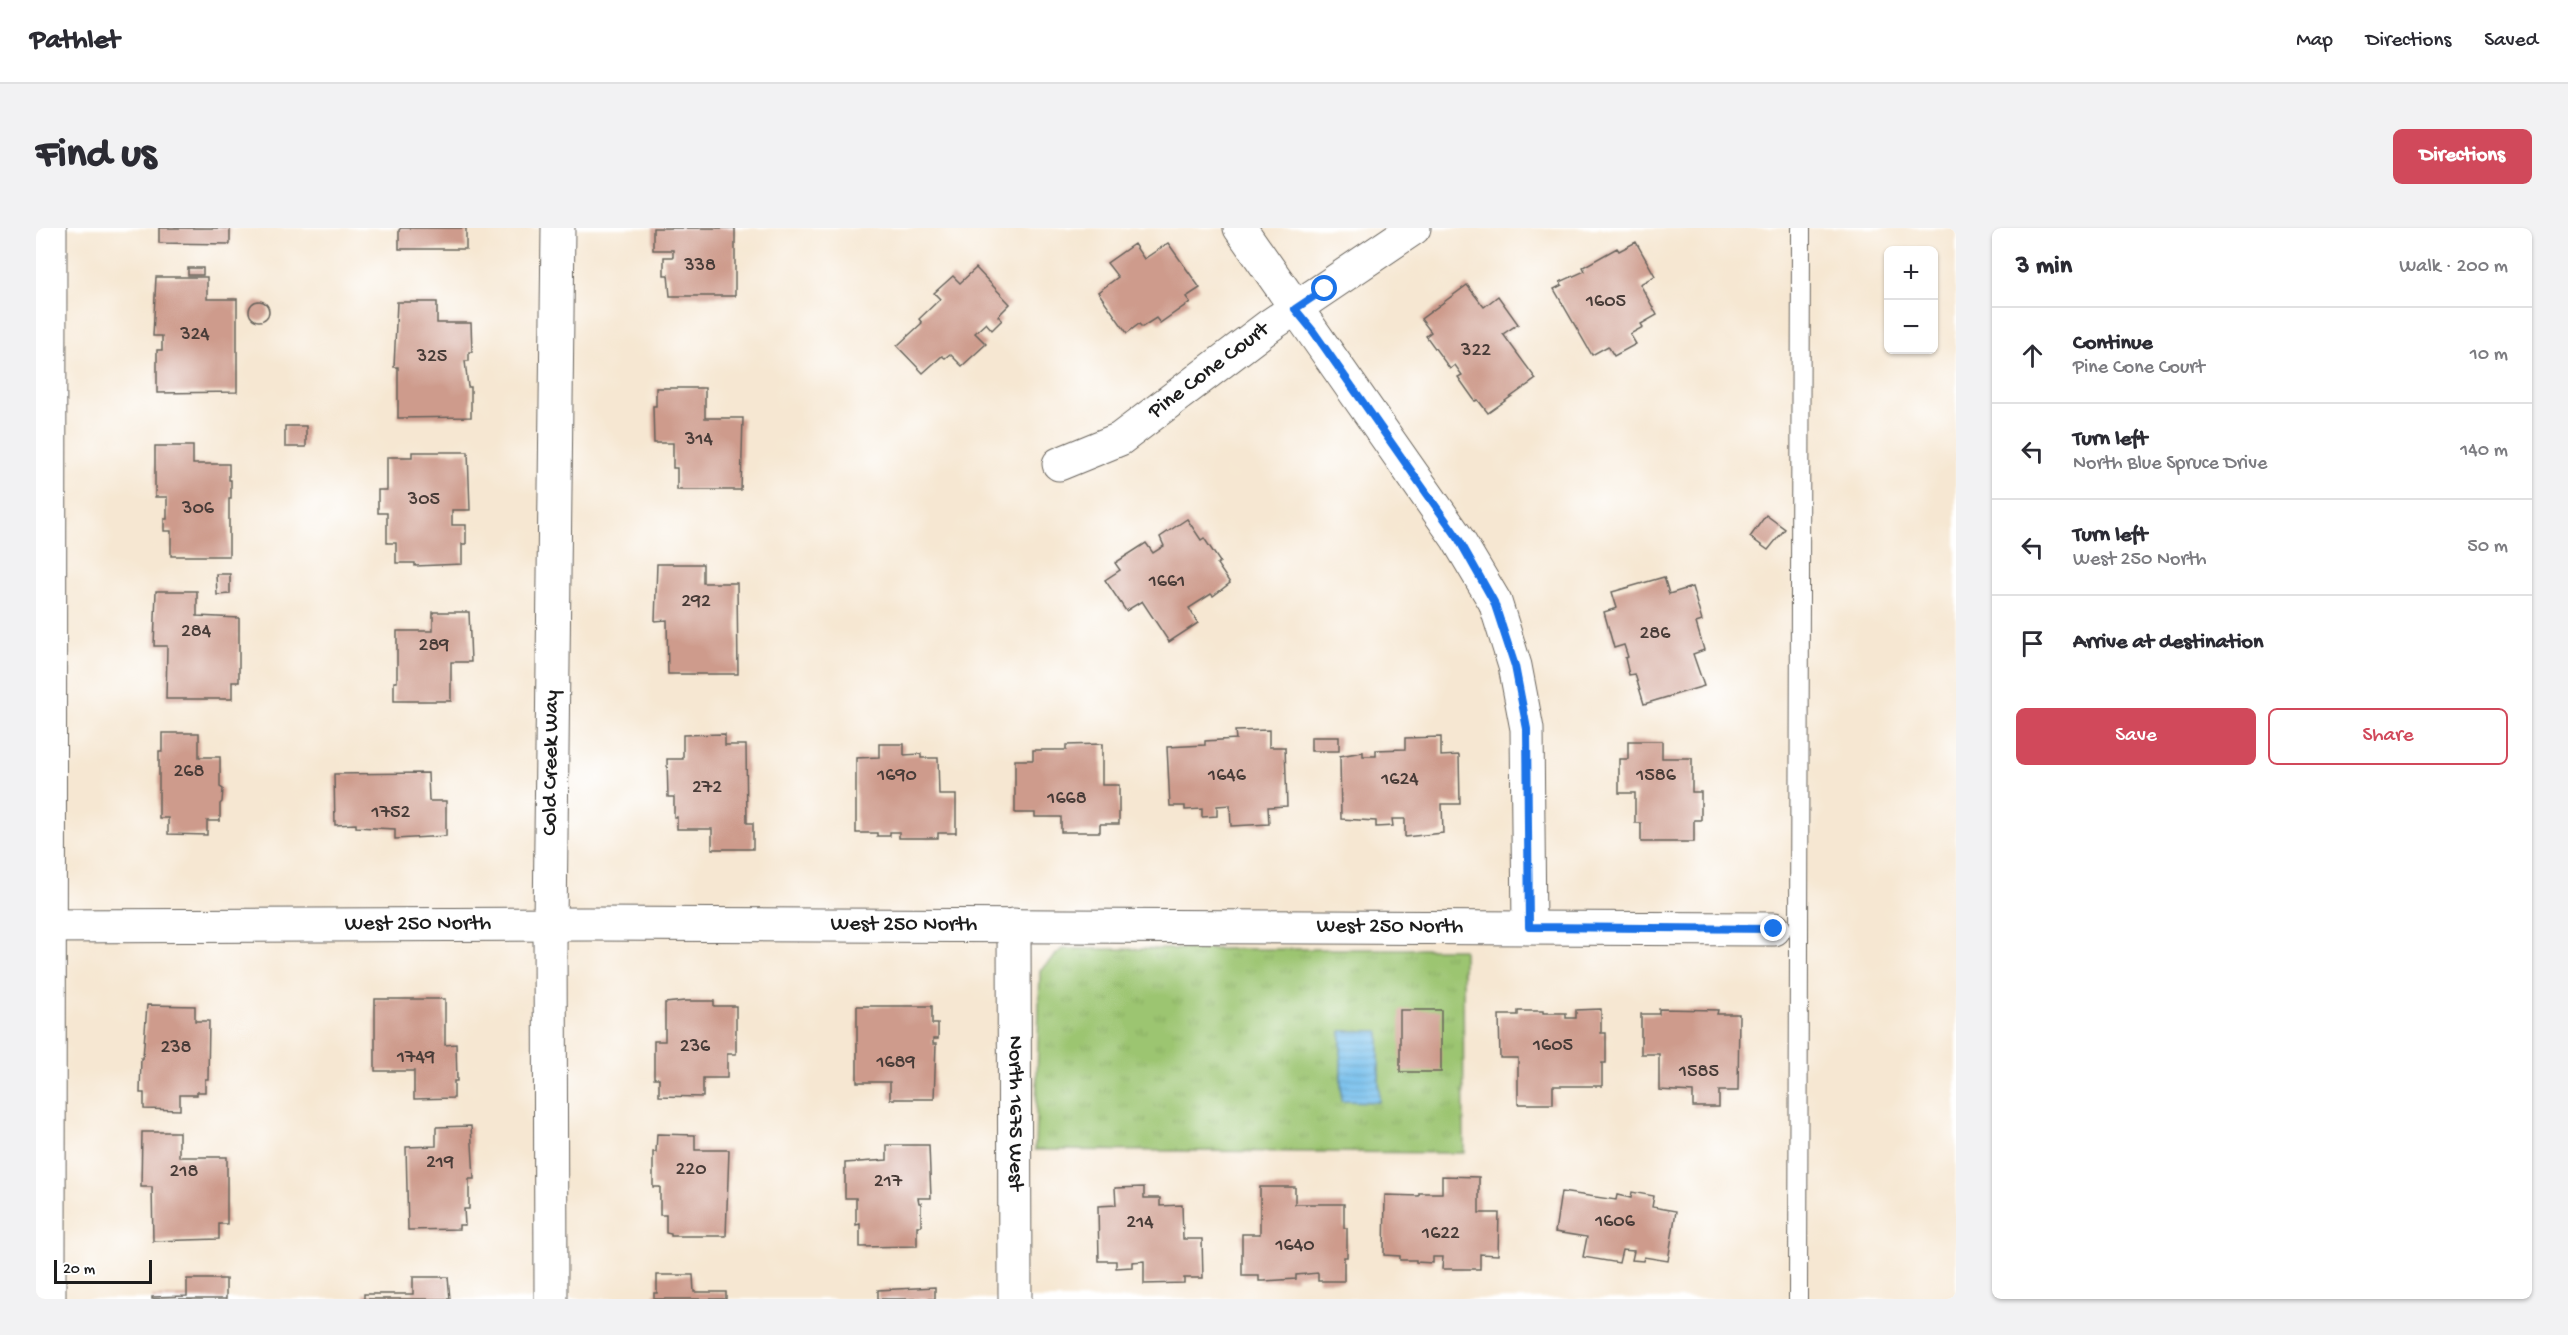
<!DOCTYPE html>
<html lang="en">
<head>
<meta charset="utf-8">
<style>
  :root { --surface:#fff; --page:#f2f2f3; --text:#2b2b33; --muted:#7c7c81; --line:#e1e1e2; --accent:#d1495b }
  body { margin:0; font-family:"Gochi Hand",sans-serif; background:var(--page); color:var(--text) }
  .controls { position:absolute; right:18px; top:18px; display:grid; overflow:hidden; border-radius:9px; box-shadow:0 2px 4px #0004 }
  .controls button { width:54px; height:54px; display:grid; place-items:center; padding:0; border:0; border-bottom:2px solid var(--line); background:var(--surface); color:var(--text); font:30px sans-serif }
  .scale { position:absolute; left:18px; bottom:15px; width:98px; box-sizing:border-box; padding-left:6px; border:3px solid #1c1c1c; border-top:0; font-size:16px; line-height:21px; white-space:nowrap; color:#1c1c1c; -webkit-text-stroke:4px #fff; paint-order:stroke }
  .stop { position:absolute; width:18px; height:18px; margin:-14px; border:4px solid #1a73e8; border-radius:50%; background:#fff }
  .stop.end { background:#1a73e8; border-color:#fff; box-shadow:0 2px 6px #0008 }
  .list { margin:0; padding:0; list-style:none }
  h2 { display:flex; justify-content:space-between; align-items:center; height:78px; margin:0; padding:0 24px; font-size:26px }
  h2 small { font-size:20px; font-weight:400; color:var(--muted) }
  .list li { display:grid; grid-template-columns:39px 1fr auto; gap:18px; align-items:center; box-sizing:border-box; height:96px; padding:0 24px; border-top:2px solid var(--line) }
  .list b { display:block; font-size:22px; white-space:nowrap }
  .list p { margin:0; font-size:20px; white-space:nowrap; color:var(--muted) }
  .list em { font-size:20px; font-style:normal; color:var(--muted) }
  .actions { display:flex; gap:12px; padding:18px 24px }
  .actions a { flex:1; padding:14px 0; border:2px solid var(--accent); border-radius:9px; text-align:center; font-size:21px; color:var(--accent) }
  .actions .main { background:var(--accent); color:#fff }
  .icon { flex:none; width:33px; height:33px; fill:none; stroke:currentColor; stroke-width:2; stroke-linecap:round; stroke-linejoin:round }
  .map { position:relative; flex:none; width:1920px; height:1071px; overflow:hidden; border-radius:9px }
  header { display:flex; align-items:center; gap:36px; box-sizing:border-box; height:84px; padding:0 30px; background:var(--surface); border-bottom:2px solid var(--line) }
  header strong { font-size:28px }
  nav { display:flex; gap:33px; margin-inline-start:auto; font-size:21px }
  .intro { display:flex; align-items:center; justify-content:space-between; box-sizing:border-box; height:144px; padding:0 36px }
  h1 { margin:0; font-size:42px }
  .button { padding:15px 27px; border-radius:9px; background:var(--accent); color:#fff; font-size:21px; font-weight:700 }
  main { display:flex; gap:36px; padding:0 36px }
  aside { flex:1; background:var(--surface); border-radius:9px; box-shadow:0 2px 4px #0004 }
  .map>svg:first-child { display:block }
  .park { fill:url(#park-tufts); stroke:#5c7046; stroke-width:1.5 }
  .water { fill:url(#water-rules); stroke:#486d84; stroke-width:1.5 }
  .building { fill:#ce9b8c }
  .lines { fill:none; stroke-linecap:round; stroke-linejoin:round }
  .service-casing { stroke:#68635c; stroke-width:20 }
  .minor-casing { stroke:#68635c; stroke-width:35 }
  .service { stroke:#fff; stroke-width:18 }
  .minor { stroke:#fff; stroke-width:33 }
  .route { stroke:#1a73e8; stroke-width:8 }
  .labels { text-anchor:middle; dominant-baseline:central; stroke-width:4.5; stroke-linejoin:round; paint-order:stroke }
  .number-label { font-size:20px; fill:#483c38 }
  .street-label { font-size:22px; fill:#1c1c1c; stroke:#fff }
</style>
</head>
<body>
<header>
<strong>Pathlet</strong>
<nav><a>Map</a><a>Directions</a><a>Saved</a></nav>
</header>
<div class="intro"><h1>Find us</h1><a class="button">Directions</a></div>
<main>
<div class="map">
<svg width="1920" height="1071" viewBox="0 0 1920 1071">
  <defs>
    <pattern id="park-tufts" width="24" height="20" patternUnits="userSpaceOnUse" patternTransform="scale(1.5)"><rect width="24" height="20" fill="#9cc571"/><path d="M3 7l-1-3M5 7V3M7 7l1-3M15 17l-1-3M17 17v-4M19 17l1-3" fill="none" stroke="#86a961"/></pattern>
    <pattern id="water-rules" width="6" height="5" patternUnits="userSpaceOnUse" patternTransform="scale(1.5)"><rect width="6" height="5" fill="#73beec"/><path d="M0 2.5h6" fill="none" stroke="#63a3ca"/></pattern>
  </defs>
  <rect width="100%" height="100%" fill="#fff"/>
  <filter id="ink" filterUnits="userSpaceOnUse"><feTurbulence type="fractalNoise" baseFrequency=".0167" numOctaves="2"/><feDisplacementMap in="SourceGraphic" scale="12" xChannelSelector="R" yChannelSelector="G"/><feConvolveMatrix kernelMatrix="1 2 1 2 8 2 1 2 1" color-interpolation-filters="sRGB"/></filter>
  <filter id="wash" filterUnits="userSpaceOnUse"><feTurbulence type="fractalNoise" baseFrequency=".008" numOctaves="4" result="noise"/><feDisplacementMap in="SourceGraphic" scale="24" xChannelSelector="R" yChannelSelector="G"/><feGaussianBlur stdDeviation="1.35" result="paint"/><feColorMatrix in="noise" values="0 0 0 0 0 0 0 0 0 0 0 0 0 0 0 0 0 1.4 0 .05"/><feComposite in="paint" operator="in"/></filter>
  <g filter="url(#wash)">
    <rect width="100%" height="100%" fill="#f6e7d2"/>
    <polygon class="park" points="1026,721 1427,721 1428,925 999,922 1004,742"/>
    <polygon class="water" points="1305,803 1343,803 1343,874 1305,873"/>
    <g id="blocks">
      <g class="building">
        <polygon points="123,0 194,0 194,16 123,15"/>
        <polygon points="365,0 430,0 430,21 363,21 363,2"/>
        <polygon points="617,0 699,0 699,68 634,68 632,47 628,47 628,29 637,29 637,22 617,22"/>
        <polygon points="1600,14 1619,48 1604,56 1621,87 1605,96 1607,99 1594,106 1600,116 1578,128 1572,118 1556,127 1518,61 1526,57 1524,54 1549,43 1547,39 1581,20 1583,23"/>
        <polygon points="1132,15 1164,60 1150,69 1154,74 1124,95 1120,90 1106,99 1103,96 1091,105 1062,64 1082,49 1071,35 1098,16 1108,31"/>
        <rect x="152" y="40" width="15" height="7"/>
        <polygon points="940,40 974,76 962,88 966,92 956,102 950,95 939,105 950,116 926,138 914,126 909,130 906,128 887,145 861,118 886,95 883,91 904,71 898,65 917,48 924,55"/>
        <polygon points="120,49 171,49 171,71 201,71 201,164 121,165 121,122 126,122 126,108 117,108"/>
        <polygon points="1431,57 1448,79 1462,68 1482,96 1467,106 1500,151 1452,185 1442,172 1439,173 1422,149 1426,147 1419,137 1414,141 1390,108 1395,104 1385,91"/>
        <circle cx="223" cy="83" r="10"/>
        <polygon points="361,74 401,74 401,95 435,95 436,124 433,124 433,133 429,133 432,159 435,159 435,189 362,190 362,139 358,139"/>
        <polygon points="620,160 669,160 669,190 707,190 705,262 641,262 641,240 637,240 637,215 618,215 617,178 620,178"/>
        <rect x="249" y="198" width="21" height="21"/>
        <polygon points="119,218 157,218 157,236 193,236 193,252 195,252 195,271 193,271 193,328 135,328 135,303 128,303 128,291 131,291 131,269 119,269"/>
        <polygon points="376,224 432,224 434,282 416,282 416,297 430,297 430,316 426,316 426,336 379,338 379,335 360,335 360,315 351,315 351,285 342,285 342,262 351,262 351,229 376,229"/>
        <polygon points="1730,287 1749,301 1732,322 1714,309"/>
        <polygon points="1151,291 1165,312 1168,310 1184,334 1181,336 1194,355 1177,368 1175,366 1153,380 1162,395 1133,414 1106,373 1090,383 1069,352 1084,342 1079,335 1110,315 1117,325 1128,318 1124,309"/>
        <polygon points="621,336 667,336 667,355 701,355 702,446 632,446 631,392 619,393"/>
        <polygon points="180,346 194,346 194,366 181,367"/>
        <polygon points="1628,349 1633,366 1656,359 1666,393 1660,395 1668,422 1657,426 1668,458 1608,476 1599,446 1593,447 1589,430 1592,429 1588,417 1578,420 1568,384 1581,380 1576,364"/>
        <polygon points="120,363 161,363 161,388 203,390 203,454 196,454 196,471 130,471 131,418 118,418"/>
        <polygon points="397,384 433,384 435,434 415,434 415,473 358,473 358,454 361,454 361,403 397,403"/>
        <polygon points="1233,502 1233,519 1249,519 1251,578 1232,579 1233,596 1195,598 1194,577 1181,578 1181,588 1166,589 1166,581 1149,582 1149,578 1134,578 1131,519 1169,517 1169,513 1200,511 1199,503"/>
        <polygon points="126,505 163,505 163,529 184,529 184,559 187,561 186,574 184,576 184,593 171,593 171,607 132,606 132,590 123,590 123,523 126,523"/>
        <polygon points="689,506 689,517 710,517 711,595 717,595 717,621 676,621 676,601 641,601 641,589 638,589 638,569 632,569 631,531 647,531 647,507"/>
        <rect x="1275" y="509" width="28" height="14"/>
        <polygon points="1405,509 1405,528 1423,527 1424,576 1406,576 1407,605 1369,609 1369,591 1356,591 1357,598 1340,599 1340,593 1305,591 1304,528 1327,524 1327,528 1340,528 1340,522 1369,521 1369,510"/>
        <polygon points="1592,513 1626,513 1626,530 1656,530 1656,564 1665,564 1665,592 1658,592 1658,614 1605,614 1605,595 1599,595 1599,565 1583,565 1583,531 1592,531"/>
        <polygon points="843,516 868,516 868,527 885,526 885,530 902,530 903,567 920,567 920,605 902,605 902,610 863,610 863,604 854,604 854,608 841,608 841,605 820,605 820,530 843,529"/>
        <polygon points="1066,516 1066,557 1083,557 1083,596 1064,596 1064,604 1025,604 1025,589 999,589 999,585 979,585 979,532 997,532 997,522 1030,522 1030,517"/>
        <polygon points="392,545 393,573 410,573 410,608 359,611 359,601 320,599 320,596 299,597 298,546"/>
        <polygon points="339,771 409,771 409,817 420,816 421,853 418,853 418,870 378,871 378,843 339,843"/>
        <polygon points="649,773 678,773 678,778 700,778 700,826 691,826 691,850 667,850 667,869 623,868 623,850 618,850 618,813 629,813 629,775"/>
        <polygon points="111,777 159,778 159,793 173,793 172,851 169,851 169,864 161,864 161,867 144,867 144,882 108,881 108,865 104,865 105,830 107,830"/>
        <polygon points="821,778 896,778 896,796 902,796 902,811 897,811 897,816 900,816 898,871 854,871 854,854 821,854"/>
        <polygon points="1565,781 1565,805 1570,805 1570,835 1566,835 1566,858 1517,858 1517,876 1482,876 1482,830 1464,830 1463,787 1482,787 1482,783 1507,783 1507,785 1530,785 1530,790 1540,790 1540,782"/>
        <polygon points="1623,781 1682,782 1681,786 1703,786 1702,863 1683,863 1683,879 1657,879 1657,864 1623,862 1623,826 1605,826 1605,786 1623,786"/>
        <rect x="1364" y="782" width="41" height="62"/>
        <polygon points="435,898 438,951 433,951 433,981 428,981 429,997 423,997 423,1001 372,1002 370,919 400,918 400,899"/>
        <polygon points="106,904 143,904 143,929 191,929 191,996 183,996 183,1011 117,1013 116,959 105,959"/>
        <polygon points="621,906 659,907 659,922 693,922 690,1008 635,1008 635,1006 630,1005 630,987 624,987 624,959 617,959 617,924 620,924"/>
        <polygon points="851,917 893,917 895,970 882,970 883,975 885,975 885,998 881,998 881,1018 824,1019 824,996 820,997 820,970 809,970 809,935 851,932"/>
        <polygon points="1406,948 1443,949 1443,985 1463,985 1462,1027 1444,1026 1444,1041 1406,1041 1407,1029 1397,1029 1397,1035 1380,1034 1380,1032 1364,1032 1364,1028 1348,1027 1349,967 1383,968 1383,965 1406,965"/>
        <polygon points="1108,959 1108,970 1124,970 1124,978 1146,977 1147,1011 1166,1011 1167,1050 1148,1050 1148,1055 1108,1056 1108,1033 1096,1034 1096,1039 1080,1040 1080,1033 1063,1033 1062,978 1080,977 1079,960"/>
        <polygon points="1224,959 1259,959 1259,976 1308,976 1308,1000 1311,1000 1311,1029 1308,1029 1308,1053 1282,1053 1282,1045 1260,1047 1260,1051 1228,1053 1223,1053 1223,1048 1206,1048 1206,1006 1224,1006"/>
        <polygon points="1525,964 1580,972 1581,967 1595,970 1596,964 1618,968 1616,979 1640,983 1632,1033 1608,1029 1607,1033 1596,1032 1598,1023 1586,1022 1583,1035 1547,1029 1551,1009 1519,1004"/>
        <polygon points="621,1047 657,1047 658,1064 690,1064 690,1071 618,1071 618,1065 621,1065"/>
        <polygon points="377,1049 412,1049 414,1071 328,1071 328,1066 377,1066"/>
        <polygon points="151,1051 190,1051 190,1071 116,1071 116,1069 151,1068"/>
        <polygon points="899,1059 899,1071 842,1071 842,1062"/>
      </g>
    </g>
  </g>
  <g filter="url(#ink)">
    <use href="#blocks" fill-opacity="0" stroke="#68635c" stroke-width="1.5"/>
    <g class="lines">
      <defs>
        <polyline id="service" points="1762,1071 1765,0"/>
        <g id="minor">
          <polyline points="1204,0 1421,310 1459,374 1479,438 1491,501 1493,699"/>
          <path id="s1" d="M1023 236 1084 211 1233 98 1378 0"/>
          <path id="s2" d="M978 697 979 1071"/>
          <path id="s3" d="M0 698 554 696 1738 701"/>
          <polyline points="13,1071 14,0"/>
          <path id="s4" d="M515 1071 514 696 522 0"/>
        </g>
      </defs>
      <use href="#service" class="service-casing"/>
      <use href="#minor" class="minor-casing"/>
      <use href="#service" class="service"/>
      <use href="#minor" class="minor"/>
    </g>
  </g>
  <g class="lines" filter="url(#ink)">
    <polyline class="route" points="1289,61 1259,81 1277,103 1422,310 1458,374 1479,438 1491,501 1493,699 1738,701"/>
  </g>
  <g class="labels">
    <g class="number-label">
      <text x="664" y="38">338</text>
      <text x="1570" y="74">1605</text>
      <text x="159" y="107">324</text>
      <text x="1440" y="123">322</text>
      <text x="396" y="129">325</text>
      <text x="663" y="212">314</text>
      <text x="388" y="272">305</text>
      <text x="162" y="281">306</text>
      <text x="1131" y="354">1661</text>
      <text x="660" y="374">292</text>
      <text x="160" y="404">284</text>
      <text x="1619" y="406">286</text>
      <text x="398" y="418">289</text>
      <text x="153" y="544">268</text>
      <text x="861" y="548">1690</text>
      <text x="1191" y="548">1646</text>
      <text x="1620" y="548">1586</text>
      <text x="1364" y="552">1624</text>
      <text x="671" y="560">272</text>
      <text x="1031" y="571">1668</text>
      <text x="355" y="585">1752</text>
      <text x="1517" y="818">1605</text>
      <text x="659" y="819">236</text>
      <text x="140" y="820">238</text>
      <text x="380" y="830">1749</text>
      <text x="860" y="835">1689</text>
      <text x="1663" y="844">1585</text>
      <text x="404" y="935">219</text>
      <text x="655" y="942">220</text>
      <text x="148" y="944">218</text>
      <text x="852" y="954">217</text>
      <text x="1579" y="994">1606</text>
      <text x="1104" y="995">214</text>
      <text x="1405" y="1006">1622</text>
      <text x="1259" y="1018">1640</text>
    </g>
    <g class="street-label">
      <text stroke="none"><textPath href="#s1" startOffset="178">Pine Cone Court</textPath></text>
      <text stroke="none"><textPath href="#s4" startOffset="536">Cold Creek Way</textPath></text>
      <text stroke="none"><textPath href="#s3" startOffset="382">West 250 North</textPath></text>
      <text stroke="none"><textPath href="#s3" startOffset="868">West 250 North</textPath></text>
      <text stroke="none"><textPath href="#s3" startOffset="1354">West 250 North</textPath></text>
      <text stroke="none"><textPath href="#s2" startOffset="188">North 1675 West</textPath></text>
    </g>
  </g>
</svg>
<div class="controls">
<button>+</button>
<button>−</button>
</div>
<div class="scale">20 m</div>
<div class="stop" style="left:1289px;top:61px"></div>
<div class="stop end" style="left:1738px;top:701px"></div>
</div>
<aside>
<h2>3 min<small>Walk · 200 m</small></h2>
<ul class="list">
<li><svg class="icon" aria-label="ahead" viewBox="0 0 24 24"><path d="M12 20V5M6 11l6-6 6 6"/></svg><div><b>Continue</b><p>Pine Cone Court</p></div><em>10 m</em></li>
<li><svg class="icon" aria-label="left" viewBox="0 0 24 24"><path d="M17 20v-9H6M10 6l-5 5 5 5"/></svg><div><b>Turn left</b><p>North Blue Spruce Drive</p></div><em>140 m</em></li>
<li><svg class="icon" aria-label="left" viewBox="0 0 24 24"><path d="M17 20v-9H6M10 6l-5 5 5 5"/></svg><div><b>Turn left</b><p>West 250 North</p></div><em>50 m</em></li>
<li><svg class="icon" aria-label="arrive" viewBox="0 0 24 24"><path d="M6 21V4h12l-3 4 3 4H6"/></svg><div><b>Arrive at destination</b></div></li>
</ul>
<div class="actions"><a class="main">Save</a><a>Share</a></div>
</aside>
</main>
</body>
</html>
